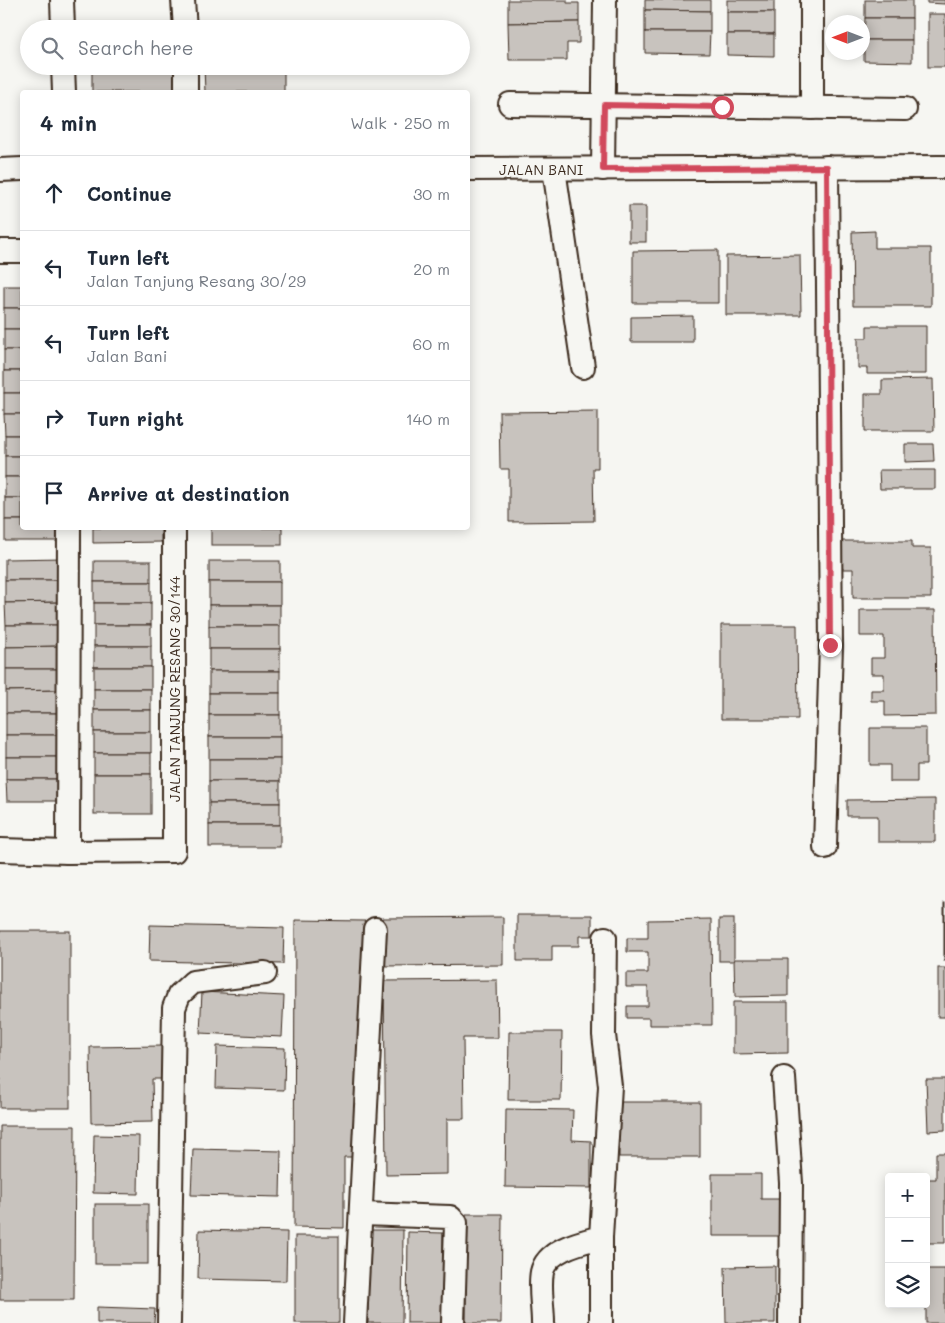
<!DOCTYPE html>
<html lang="en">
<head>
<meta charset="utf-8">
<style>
  :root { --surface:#fff; --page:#f6f6f7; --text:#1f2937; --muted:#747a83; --line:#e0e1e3 }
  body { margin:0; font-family:Mali,sans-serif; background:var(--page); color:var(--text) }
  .controls { position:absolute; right:15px; bottom:15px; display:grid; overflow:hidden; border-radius:5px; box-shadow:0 2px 12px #0003 }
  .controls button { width:45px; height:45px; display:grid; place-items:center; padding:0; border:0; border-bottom:1px solid var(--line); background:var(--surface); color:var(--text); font:25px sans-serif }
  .compass { position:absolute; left:825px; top:15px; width:45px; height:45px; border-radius:50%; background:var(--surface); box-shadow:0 2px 12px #0003; rotate:270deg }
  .stop { position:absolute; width:15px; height:15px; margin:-11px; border:4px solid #d1495b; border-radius:50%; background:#fff }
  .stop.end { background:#d1495b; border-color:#fff; box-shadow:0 1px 5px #0008 }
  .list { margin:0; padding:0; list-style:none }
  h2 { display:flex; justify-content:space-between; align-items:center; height:65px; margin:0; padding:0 20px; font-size:21px }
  h2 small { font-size:16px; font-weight:400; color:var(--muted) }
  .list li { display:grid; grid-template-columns:32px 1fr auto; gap:15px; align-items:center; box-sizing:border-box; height:75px; padding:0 20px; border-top:1px solid var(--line) }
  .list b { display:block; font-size:19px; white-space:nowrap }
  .list p { margin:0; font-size:16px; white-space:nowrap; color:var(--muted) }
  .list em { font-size:16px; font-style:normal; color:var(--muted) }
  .icon { flex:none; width:28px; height:28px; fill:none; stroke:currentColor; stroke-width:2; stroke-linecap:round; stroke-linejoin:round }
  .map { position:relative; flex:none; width:945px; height:1323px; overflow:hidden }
  .search { position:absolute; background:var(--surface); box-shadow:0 2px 12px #0003; left:20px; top:20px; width:450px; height:55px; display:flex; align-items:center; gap:12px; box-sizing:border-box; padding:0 18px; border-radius:28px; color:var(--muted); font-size:19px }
  .panel { position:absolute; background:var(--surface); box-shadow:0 2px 12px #0003; left:20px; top:90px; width:450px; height:440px; border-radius:5px }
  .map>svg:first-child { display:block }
  .building { fill:#c8c3be; stroke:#3b2a1e }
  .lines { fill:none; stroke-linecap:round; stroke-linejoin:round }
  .minor-casing { stroke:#3b2a1e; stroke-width:26 }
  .minor { stroke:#f6f6f2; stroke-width:22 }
  .route { stroke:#d1495b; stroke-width:6 }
  .labels { text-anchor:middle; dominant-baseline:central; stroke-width:4; stroke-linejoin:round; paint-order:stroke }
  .street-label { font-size:14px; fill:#3b2a1e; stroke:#f6f6f2 }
</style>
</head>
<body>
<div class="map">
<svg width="945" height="1323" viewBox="0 0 945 1323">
  <rect width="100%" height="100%" fill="#f6f6f2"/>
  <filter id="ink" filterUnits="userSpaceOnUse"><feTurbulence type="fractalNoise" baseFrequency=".02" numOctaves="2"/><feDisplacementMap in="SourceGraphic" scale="10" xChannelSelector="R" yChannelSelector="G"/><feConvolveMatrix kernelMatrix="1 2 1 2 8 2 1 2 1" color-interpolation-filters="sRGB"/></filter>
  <g filter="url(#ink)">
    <g class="building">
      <polygon points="508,0 567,0 567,3 579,3 579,22 508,23"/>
      <polygon points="645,0 710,0 710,11 645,10"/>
      <rect x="727" y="0" width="47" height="12"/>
      <rect x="865" y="0" width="47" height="18"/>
      <polygon points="927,0 945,0 945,4 927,3"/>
      <polygon points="645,10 710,11 710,32 645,32"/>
      <rect x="727" y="12" width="47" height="22"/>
      <rect x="928" y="14" width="17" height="53"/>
      <polygon points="865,18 912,18 912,40 864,40"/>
      <polygon points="579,22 579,43 567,43 567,60 509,60 508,23"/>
      <polygon points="645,32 710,32 709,54 645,53"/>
      <polygon points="727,34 774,34 774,56 727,55"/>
      <polygon points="864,40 912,40 912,62 864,61"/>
      <polygon points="92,66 181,66 182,92 92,92"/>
      <polygon points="204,66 284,66 284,92 205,92"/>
      <rect x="629" y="206" width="17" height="36"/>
      <polygon points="875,231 875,248 931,248 931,306 853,306 852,232"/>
      <polygon points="718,250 718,303 633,303 633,251"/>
      <polygon points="800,255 801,315 726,315 726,256"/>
      <rect x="4" y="286" width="18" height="22"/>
      <rect x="4" y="308" width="18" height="21"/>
      <polygon points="693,316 693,342 631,342 631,317"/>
      <polygon points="867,326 926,326 926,374 867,374 867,368 858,368 858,338 867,338"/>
      <rect x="4" y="329" width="18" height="21"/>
      <rect x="4" y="350" width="18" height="21"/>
      <rect x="4" y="371" width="18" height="22"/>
      <polygon points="933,379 934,431 865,431 865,394 882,394 882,380"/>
      <rect x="4" y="393" width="18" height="21"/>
      <polygon points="598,411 598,468 593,468 594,521 509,522 509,469 500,469 499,412"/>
      <polygon points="4,414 22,414 22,435 5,435"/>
      <rect x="5" y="435" width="17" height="21"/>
      <polygon points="905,444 933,444 934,461 905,462"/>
      <rect x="5" y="456" width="17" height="21"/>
      <polygon points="879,470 935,470 935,489 880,489"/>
      <rect x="5" y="477" width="17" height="21"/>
      <rect x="5" y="498" width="17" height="22"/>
      <polygon points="5,520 22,520 22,528 63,528 64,541 5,541"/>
      <polygon points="93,528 161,528 161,542 93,543"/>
      <rect x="211" y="528" width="71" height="17"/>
      <polygon points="838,541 912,541 912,548 931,548 931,598 853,598 853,569 838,569"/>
      <polygon points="64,558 64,580 5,580 5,559"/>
      <rect x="94" y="561" width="57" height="21"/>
      <rect x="209" y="561" width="71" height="21"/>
      <polygon points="5,580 64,580 64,602 5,603"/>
      <rect x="94" y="582" width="57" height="21"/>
      <rect x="209" y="582" width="71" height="23"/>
      <polygon points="64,602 64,625 6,625 5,603"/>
      <rect x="94" y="603" width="57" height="22"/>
      <rect x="209" y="605" width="71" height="21"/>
      <polygon points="860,610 935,610 936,715 885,716 885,701 871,701 871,690 884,690 884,674 871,674 871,658 884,658 884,636 860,636"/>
      <polygon points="6,625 64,625 64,646 6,647"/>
      <rect x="94" y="625" width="57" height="21"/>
      <polygon points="721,625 797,625 798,719 721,719"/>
      <rect x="209" y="626" width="71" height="23"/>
      <polygon points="64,646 64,669 6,669 6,647"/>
      <rect x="94" y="646" width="57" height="21"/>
      <rect x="209" y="649" width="71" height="22"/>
      <rect x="94" y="667" width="57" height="22"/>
      <polygon points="6,669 64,669 64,690 6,691"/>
      <rect x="209" y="671" width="71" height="22"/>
      <rect x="94" y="689" width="57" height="21"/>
      <polygon points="64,690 64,713 6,713 6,691"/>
      <rect x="209" y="693" width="71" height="22"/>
      <rect x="94" y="710" width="57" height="22"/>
      <rect x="6" y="713" width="58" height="22"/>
      <rect x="209" y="715" width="71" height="22"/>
      <polygon points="870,728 926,728 926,765 917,765 917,782 890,782 890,765 870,765"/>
      <rect x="94" y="732" width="57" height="21"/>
      <rect x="6" y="735" width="58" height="22"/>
      <rect x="209" y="737" width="71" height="22"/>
      <rect x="94" y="753" width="57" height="21"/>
      <rect x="6" y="757" width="58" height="22"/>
      <rect x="209" y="759" width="71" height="22"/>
      <rect x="94" y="774" width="57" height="40"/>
      <polygon points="6,779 64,779 65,801 7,801"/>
      <rect x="209" y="781" width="71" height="22"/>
      <polygon points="935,799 935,842 878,842 878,816 847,816 847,800"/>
      <rect x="209" y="803" width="71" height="22"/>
      <rect x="209" y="825" width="71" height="22"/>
      <rect x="944" y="903" width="1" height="58"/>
      <polygon points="517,915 592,915 592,936 579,936 579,946 552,946 552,961 517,961"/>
      <polygon points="503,917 503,965 383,966 383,918"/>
      <polygon points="711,919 712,1025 649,1025 649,1018 627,1018 627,1006 648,1006 648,987 626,987 626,973 648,973 648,952 627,952 627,938 648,938 648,920"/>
      <rect x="719" y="919" width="15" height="42"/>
      <polygon points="295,920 365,921 363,1157 344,1157 344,1228 294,1227"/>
      <polygon points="150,925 284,928 283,964 149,961"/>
      <rect x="0" y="931" width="70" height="177"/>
      <polygon points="734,959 788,959 788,996 735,997"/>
      <rect x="938" y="968" width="7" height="49"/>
      <polygon points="497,980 498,1038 463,1038 464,1119 447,1119 447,1174 386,1175 384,981"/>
      <polygon points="202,992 284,996 282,1037 200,1033"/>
      <polygon points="733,1002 788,1002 788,1053 733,1054"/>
      <polygon points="509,1032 562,1032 561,1100 508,1100"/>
      <polygon points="162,1046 163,1079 152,1079 153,1122 91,1123 90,1047"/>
      <polygon points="217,1046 285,1048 284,1090 216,1088"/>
      <polygon points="926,1079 945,1079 945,1130 928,1131"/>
      <rect x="619" y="1102" width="81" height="55"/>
      <polygon points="506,1109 573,1110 572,1140 591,1141 591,1188 505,1187"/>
      <polygon points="0,1126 75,1126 74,1300 0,1300"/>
      <polygon points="94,1135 139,1136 138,1194 93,1193"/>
      <polygon points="193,1149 281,1151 280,1197 191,1195"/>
      <polygon points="936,1153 945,1153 945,1243 926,1243 926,1179 936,1179"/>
      <polygon points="712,1174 761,1174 761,1199 785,1199 785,1236 712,1236"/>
      <rect x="95" y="1204" width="53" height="60"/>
      <polygon points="466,1214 502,1214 501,1323 466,1323"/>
      <polygon points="199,1230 287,1232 286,1281 198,1279"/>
      <polygon points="368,1230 403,1230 402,1323 368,1323"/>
      <polygon points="408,1232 443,1233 442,1323 407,1323"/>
      <rect x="295" y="1236" width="44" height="87"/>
      <polygon points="775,1266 775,1323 726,1323 725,1267"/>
      <rect x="926" y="1269" width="19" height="54"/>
      <polygon points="97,1307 155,1309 154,1323 97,1323"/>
    </g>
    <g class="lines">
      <defs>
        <g id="minor">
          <polyline points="62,0 63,29"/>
          <polyline points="183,0 185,29"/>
          <polyline points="63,66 64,92"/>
          <polyline points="186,66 186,92"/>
          <polyline points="510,104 905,109"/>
          <polyline points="812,108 812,0"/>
          <polyline points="468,169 945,167"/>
          <polyline points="554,169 583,367"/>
          <polyline points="603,169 605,0"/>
          <polyline points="0,170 22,169"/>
          <polyline points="0,251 22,251"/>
          <polyline points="825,847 831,645 827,167"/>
          <polyline points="0,850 68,852 174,851 174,528"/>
          <polyline points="68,852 69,528"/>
          <polyline points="784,1078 791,1183 790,1323"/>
          <polyline points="361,1214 450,1217 456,1223 453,1323"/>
          <polyline points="601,1237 601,1323"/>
          <polyline points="169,1323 174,1008 179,995 193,982 265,973"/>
          <polyline points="355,1323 375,929"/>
          <path d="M543 1323C543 1307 539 1287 542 1272 547 1249 582 1242 601 1237L610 1086 604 1035 605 938"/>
        </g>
      </defs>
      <use href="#minor" class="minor-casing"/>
      <use href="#minor" class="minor"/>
    </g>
  </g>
  <g class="lines" filter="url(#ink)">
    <polyline class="route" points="722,107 604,105 603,169 827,167 830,645"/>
  </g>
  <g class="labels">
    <g class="street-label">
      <text x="541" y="169">JALAN BANI</text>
      <text transform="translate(174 689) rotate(-90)">JALAN TANJUNG RESANG 30/144</text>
    </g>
  </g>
</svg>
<div class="controls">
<button>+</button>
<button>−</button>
<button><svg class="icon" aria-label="layers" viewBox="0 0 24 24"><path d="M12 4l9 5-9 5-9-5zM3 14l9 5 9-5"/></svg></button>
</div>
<svg class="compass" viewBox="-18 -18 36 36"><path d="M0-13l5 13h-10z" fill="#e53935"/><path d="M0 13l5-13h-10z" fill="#747a83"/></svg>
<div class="stop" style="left:722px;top:107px"></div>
<div class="stop end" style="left:830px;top:645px"></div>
<div class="search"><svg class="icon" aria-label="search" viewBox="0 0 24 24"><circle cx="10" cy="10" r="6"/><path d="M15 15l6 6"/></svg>Search here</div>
<section class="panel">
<h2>4 min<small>Walk · 250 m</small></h2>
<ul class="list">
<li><svg class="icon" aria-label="ahead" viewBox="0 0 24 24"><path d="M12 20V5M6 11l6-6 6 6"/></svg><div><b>Continue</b></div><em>30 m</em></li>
<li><svg class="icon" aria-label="left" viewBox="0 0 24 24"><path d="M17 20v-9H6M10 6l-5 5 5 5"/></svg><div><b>Turn left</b><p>Jalan Tanjung Resang 30/29</p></div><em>20 m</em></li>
<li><svg class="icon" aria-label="left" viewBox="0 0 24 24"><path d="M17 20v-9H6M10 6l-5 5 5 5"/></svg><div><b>Turn left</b><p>Jalan Bani</p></div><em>60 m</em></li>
<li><svg class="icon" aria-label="right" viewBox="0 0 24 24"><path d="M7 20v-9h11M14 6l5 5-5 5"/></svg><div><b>Turn right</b></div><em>140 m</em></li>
<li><svg class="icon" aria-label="arrive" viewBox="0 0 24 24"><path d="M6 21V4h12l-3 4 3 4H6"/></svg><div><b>Arrive at destination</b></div></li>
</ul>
</section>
</div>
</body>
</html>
